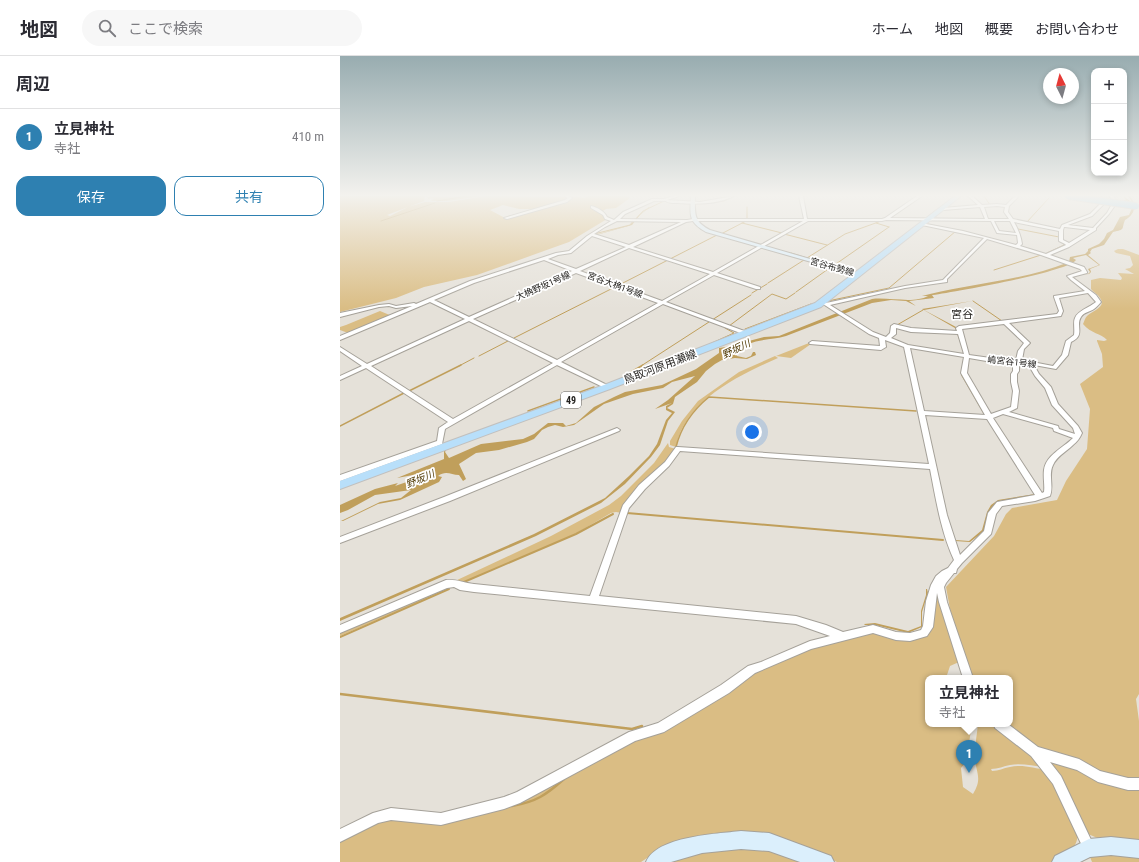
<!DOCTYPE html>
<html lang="ja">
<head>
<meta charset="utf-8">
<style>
  :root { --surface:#fff; --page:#f7f7f7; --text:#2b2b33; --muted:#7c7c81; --line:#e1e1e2; --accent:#2e80b1 }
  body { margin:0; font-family:"Roboto Condensed","Noto Sans JP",sans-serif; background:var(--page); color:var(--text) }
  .controls { position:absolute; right:12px; top:12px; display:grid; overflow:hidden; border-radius:8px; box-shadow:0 2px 6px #0003 }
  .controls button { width:36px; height:36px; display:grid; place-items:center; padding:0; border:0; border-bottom:1px solid var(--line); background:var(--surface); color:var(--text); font:20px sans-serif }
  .compass { position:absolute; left:703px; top:12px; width:36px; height:36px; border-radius:50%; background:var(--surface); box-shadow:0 2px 6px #0003; rotate:354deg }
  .you { position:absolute; left:412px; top:376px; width:14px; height:14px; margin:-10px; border:3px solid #fff; border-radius:50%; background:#1a73e8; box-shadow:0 0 0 6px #1a73e833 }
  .badge { display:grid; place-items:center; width:26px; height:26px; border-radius:50%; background:var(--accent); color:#fff; font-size:13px; font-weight:700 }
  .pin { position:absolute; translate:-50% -33px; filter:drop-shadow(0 1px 2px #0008) }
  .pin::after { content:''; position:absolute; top:21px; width:14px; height:12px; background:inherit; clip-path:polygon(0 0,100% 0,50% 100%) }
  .popup { position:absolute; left:585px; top:619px; width:88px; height:52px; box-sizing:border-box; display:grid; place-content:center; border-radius:8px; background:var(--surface); filter:drop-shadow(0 1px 3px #0005); font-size:13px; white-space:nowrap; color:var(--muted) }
  .popup b { font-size:15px; color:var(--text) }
  .popup::after { content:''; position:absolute; left:50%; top:100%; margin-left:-8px; border:8px solid transparent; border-top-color:var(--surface) }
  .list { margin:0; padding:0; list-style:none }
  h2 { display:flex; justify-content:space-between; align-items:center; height:52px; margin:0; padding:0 16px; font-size:17px }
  h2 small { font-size:13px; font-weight:400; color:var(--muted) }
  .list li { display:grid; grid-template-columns:26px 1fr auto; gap:12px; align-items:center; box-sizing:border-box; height:56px; padding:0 16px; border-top:1px solid var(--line) }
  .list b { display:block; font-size:15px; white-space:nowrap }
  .list p { margin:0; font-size:13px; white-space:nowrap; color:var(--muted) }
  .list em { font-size:13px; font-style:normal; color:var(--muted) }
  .actions { display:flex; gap:8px; padding:12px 16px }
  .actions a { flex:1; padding:9px 0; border:1px solid var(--accent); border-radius:12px; text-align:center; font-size:14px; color:var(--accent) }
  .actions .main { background:var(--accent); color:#fff }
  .icon { flex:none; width:22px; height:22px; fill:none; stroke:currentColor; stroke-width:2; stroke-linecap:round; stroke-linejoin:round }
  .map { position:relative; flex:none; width:799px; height:806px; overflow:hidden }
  header { display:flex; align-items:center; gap:24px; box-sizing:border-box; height:56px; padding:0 20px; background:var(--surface); border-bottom:1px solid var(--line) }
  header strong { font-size:19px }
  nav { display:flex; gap:22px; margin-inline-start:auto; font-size:14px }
  .search { width:280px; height:36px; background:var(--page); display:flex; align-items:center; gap:10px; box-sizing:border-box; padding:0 14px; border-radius:22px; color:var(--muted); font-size:15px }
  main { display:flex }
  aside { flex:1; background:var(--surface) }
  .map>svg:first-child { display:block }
  .green { fill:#dabd84 }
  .water { fill:#c09f5b }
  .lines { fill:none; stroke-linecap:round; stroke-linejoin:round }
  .stream-far3 { stroke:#c09f5b; stroke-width:1 }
  .stream-far2 { stroke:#c09f5b; stroke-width:1.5 }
  .stream-far1 { stroke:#c09f5b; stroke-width:2 }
  .stream { stroke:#c09f5b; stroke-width:2.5 }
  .street-casing { stroke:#a5a199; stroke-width:2 }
  .secondary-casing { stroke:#a5a199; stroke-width:2 }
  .primary-casing { stroke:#c1c0bf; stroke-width:2 }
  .street { fill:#fff; fill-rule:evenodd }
  .secondary { fill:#dbeffc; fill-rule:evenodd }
  .primary { fill:#b8dffa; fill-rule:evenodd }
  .highway-bridge-casing { stroke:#c1c0bf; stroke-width:8; stroke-linecap:butt }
  .highway-bridge { stroke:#88caf6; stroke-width:6 }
  .labels { text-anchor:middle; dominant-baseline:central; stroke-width:3.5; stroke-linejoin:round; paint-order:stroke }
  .far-street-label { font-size:9px; fill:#211f1c; stroke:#fff }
  .far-water-label { font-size:10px; font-style:italic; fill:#4f3800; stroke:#fff }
  .shield { fill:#fff; stroke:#646260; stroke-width:1 }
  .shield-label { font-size:10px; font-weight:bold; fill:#211f1c }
  .far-quarter-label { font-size:11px; fill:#211f1c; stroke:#fff }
  .street-label { font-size:11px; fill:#211f1c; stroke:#fff }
</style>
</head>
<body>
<header>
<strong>地図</strong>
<div class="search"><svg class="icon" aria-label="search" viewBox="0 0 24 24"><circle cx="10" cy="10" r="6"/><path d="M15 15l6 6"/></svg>ここで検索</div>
<nav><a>ホーム</a><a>地図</a><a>概要</a><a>お問い合わせ</a></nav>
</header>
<main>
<aside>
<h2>周辺<small></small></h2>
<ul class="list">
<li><span class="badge">1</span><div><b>立見神社</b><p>寺社</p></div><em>410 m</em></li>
</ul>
<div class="actions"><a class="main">保存</a><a>共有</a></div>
</aside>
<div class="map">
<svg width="799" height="806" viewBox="0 0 799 806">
  <rect width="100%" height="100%" fill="#e5e1d9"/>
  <g class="green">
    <polygon points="0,140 85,140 84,145 47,159 50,160 68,151 85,146 109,146 146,140 228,141 228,144 195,153 179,153 163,149 150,154 165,162 227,146 231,143 229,140 245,142 248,140 286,140 290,142 276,152 266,153 261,156 267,163 229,186 137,219 84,231 56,242 0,256"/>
    <polygon points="142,140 107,145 91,145 94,142 88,143 88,141"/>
    <path d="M778 193H783L799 199V638L796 643 799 665V727L788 725 700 696 663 668H670V622H632L610 553 606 531 654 480 666 458 672 452 717 444 726 425 747 393 750 353 740 328 763 311 762 298 757 285V284L764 285 767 284C761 277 751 278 743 268 744 266 745 262 747 260 752 255 767 251 760 242 758 238 754 237 751 233V224L760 222 781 224 782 222 778 217 794 218 785 213 790 212 793 209 790 200 776 197 774 195Z"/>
    <polygon points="40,255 52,260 8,277 0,274 0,271 6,269"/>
    <polygon points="469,287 471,288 451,302 436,300"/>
    <path d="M435 300 438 302C400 319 344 345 336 391L330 389V385L342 365 358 345 399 316Z"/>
    <polygon points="328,387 329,391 336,393 333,398 282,457 276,456 271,457 235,478 120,528 115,525 211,480 269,449 281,440 314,407"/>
    <path d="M600 523 619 606 610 610 606 622H588V668H632L626 706 621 712 623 731 633 738C642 723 637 719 635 704 634 693 637 679 638 668H654L673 681 704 711C693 710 681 707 670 709 664 710 658 713 651 713L652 715C659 715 663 712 670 711 681 708 695 712 706 714L737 775C740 793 725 798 711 806H497L448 786 316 796 301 806H0V783L39 763 95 766 176 746 413 614 469 592 527 576 575 582 590 563Z"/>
    <polygon points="107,529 115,530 0,580 0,575"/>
    <path d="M699 699 799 730V789C782 786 758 786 744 775Z"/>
    <polygon points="414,792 435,795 467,806 324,806 369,795"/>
    <polygon points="759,798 799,800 799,806 752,806 750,801"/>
  </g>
  <g class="water">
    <polygon points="459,140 462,151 560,151 462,151 465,163 461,151 310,151 300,159 292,169 253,180 232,196 216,199 190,209 144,223 96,243 107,237 143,223 190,209 216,199 232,196 239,189 255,179 290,169 299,159 309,151 461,151"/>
    <path d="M783 140 793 147 788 140H790C797 150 795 158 785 164 781 174 786 173 773 176L764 189 752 193 750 196 751 197 748 199 760 209 750 213 751 216 749 218 733 220 748 218 750 216 748 213 759 209 746 199 733 202 736 204C728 216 614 236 593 239H592L594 242 569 245 576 250 566 245 551 244 532 247 446 280C429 285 407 282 396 298L397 300 406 302 411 300 413 296H415L416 299 407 303 395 302 382 304 375 308 366 315 357 326 335 341 333 348 327 352 335 356 328 365 320 389 311 401 285 428 261 447 196 480 0 565V562L194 478 265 442 289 420 309 400 317 388 326 364 332 357 326 354V350L332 347 315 353 328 344 355 320 332 326 323 332 293 338 264 348 234 369 223 371 215 369 208 371 202 374 194 383 187 386 159 394 136 397 119 408 126 423 123 425 119 419C111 419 106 414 98 420L102 421 99 426 60 444 38 448 3 465H1L40 446 61 442 71 434 35 439 8 454 0 457V449L35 433 58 427 55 430 87 419 89 416 57 422 104 403V393L107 392 105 396 109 402 141 388 183 383 194 378 208 367H223L226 370 236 367 254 351 274 341 285 336 322 329 356 313 379 297V292L386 291 424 281 439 280 532 243C549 241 574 248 588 240H582L590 238C636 227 685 224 729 206L730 201 745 198 748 195V193L759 188 764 183 767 177 773 174 780 161 789 159 792 152 790 146 777 144H786Z"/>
    <polygon points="632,245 584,254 616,271 625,298 622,316 696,440 659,445 653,450 649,457 644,475 630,486 615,485 615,484 629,485 642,474 647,456 651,449 658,444 695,438 646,362 621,319 624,297 615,272 582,253"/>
    <polygon points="586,533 587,533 588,537 582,556 582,571 568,577 535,569 525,569 524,568 535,567 568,575 581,570 581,555 586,539"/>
  </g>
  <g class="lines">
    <g class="stream-far3">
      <polyline points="224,140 227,142 226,144"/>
      <polyline points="644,140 650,149"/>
      <polyline points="97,145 127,140"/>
      <polyline points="226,146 232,142 230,140"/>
      <polyline points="374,146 384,145 393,140"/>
      <polyline points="407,151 407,163"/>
      <polyline points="196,153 204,150"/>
      <polyline points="169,160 175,159"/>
      <polyline points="586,162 596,154"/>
      <polyline points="41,165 95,147"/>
      <polyline points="294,165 303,155 324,145"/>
      <polyline points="402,167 442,177"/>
      <polyline points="536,167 549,171"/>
      <polyline points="686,167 709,142"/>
      <polyline points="678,173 719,181"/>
      <polyline points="254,178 290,169 293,165"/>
      <polyline points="381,178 408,164"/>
      <polyline points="444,178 487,189"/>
      <polyline points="234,192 240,186"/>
      <polyline points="451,197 467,202 505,178 544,164"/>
      <polyline points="707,197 724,189 724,187"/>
      <polyline points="330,203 377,179"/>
      <polyline points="493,210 549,171"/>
      <polyline points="654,214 701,199"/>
      <polyline points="428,227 464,204"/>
      <polyline points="279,229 328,204"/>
      <polyline points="456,236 491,211"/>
      <polyline points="412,237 427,228"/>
      <polyline points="488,245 549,232 616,175"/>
      <polyline points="633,245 662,265"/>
      <polyline points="372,264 411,239"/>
      <polyline points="557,269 583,254"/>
      <polyline points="389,270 432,238 446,243 455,237"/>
      <polyline points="405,273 471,248"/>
      <polyline points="174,282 275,231"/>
      <polyline points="372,287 394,277 385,272"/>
      <polyline points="139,300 168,285"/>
      <polyline points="119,310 134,302"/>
      <polyline points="301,310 369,266"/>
    </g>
    <g class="stream-far2">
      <polyline points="291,316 303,309"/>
      <polyline points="69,335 121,309"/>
      <polyline points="188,355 254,331"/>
      <polyline points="0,370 64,337"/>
      <path d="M336 391C341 371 353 354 369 341L576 355"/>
    </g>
    <g class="stream-far1">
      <polyline points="287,457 603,484"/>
      <polyline points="124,526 236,478 273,458"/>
      <polyline points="0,581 109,533"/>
    </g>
    <g class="stream">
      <polyline points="0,638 292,673 302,670"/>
      <path d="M172 750C196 746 206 739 224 723"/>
    </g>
    <defs>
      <g id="street">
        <polygon points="225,140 230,140 232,142 227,146 167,163 164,162 225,144 228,142"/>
        <path d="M333 140H339L327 144 360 146 394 140C376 149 356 148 337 147 333 147 328 147 326 145H314L285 158 280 163 347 164 353 163H464L459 140H463L467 163H542L545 162 577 140H582L550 162 645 163 640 151 603 154 601 153 603 152 638 149 628 140H632L642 149 657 148 666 149 675 140H679L669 150 668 156 673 163 720 173 722 169 750 158 763 145H765V147L752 160 728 169 753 172 767 157 772 148 771 144 752 140 771 142 770 140H774L776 148 769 158 756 172V174L729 191 710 199 744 211 747 216V217L732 221 756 239 761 246C759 248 757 251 754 253 750 256 744 256 741 261 735 270 746 279 731 286L728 299 716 313 694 309 699 318 711 331 718 348 738 370 742 377C740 382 737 386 733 389 726 396 717 400 713 409 708 419 714 430 710 440L695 445 662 450 656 458 651 478 622 507 617 513 616 517H614L606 527 604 531 607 546 633 622H623L599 546 597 537 593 571 587 580 570 585 556 584 533 577 471 593 415 617 389 637 324 676 295 685 180 747 164 753 101 769 51 764 38 767 0 786V773L33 757 51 752 101 757 164 741 177 736 289 676 318 667 381 629 408 610 421 606 470 585 490 580 456 568 134 536 120 534 114 531 107 532 0 577V569L106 524C116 523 124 527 134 528L250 540 283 449 299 429 325 406 336 391H338L589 408 564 291 545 284 546 291 541 294 470 288 469 287 472 285 540 290 539 282 529 278 480 246 482 245 486 247 565 230 603 224 644 182 582 169 580 168 581 167 623 175 676 189 678 187 677 179 657 177 651 165 546 164 542 165H468L377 217 420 231V233H416L374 219 326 246 407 276V278H403L323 248 221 306 269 330 270 331 269 332H265L217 309 105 373 102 388 0 425V419L97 385 99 372 108 366 26 312 0 324V320L22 310 0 295V291L27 308 125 263 90 246 0 284V280L72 250 56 252 49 250 39 251 0 261V257L39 249 49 248 56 250 74 247 76 248 130 225 216 197 229 195 247 180 271 165 265 163 263 159 251 152V150C257 151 265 156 267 161L274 164 283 156 312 143H324ZM657 150 665 151 664 156 669 163H648L644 151ZM277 165 341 166 289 189 254 178 265 171ZM353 165H463L373 216 293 191 346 166ZM654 165H670L676 177 659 175ZM674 166 719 175V185L725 188 726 189 706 198 680 190 682 188C681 180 678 173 674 166ZM724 171H725L750 174 729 187 723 184V174ZM252 180 286 191 236 213 208 203 218 199 231 197ZM647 183 701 199 740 213 742 215 727 220 731 224 745 235 714 240V241L719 255 717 258 619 270 616 272 617 275 571 272 554 268 551 270 550 277 546 281 533 276 490 249 565 232 607 226V223ZM289 192 370 218 322 245 240 215ZM204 204 232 215 129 261 94 244 134 227ZM236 217 318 247 217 304 133 263ZM748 237 756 246C750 251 737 255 735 262 733 266 735 273 734 279L726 285 722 299 713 310 682 304 684 293 690 287 669 267 721 260 723 255 719 242ZM129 265 213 307 113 363 31 310ZM664 268 684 287 678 295 676 304 658 303 629 299 622 273ZM556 272 571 276 618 278 624 298 568 289 551 282 556 278ZM570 292 624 301 621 317 645 359 584 355ZM629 302 658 307H673V315L671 318V326L673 335 671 351 651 358 627 317ZM679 308H688L695 320 705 332 712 349 733 372 735 378 719 373 718 370 669 356 677 352 679 335 677 326V318L679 315ZM663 358 713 372 714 375 733 382C723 392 706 399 704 414 703 422 705 429 704 436L702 437 653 362ZM585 359 647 363 695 439 657 446 648 457 644 475 620 499 607 459ZM340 395 590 413C596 444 601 476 614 504L608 512 602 515 596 520 591 529 586 545 583 570 581 574 570 577 556 576 533 569 503 576 486 569 456 560 259 540 289 452 305 433 329 410Z"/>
        <polygon points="277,372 280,374 279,375 110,445 0,487 0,481 104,441"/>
        <polygon points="654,668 668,668 698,691 739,703 760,715 788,722 799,722 799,734 788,734 758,726 737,714 710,706 721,720 753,788 755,792 753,796 749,798 745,796 713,728 691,700 655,672"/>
      </g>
      <g id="secondary">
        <path d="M351 140H355C355 158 353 165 370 174L522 218 517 219 366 176C348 166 350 159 351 140Z"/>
        <path d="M401 775 429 777 491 800 494 806H460L429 795 401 793 362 797 331 806H306C317 780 376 778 401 775Z"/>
        <polygon points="771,781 799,784 799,802 771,799 750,801 740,806 712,806 715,800 749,783"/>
      </g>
      <polygon id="primary" points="615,140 621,140 481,251 270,333 0,433 0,425 264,329 475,247"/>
    </defs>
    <use href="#street" class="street-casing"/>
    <use href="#secondary" class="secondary-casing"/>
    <use href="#primary" class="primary-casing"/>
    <use href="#street" class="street"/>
    <use href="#secondary" class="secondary"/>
    <use href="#primary" class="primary"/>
    <defs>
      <polyline id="highway-bridge" points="728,140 796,150"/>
    </defs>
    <use href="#highway-bridge" class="highway-bridge-casing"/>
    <use href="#highway-bridge" class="highway-bridge"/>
  </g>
  <linearGradient id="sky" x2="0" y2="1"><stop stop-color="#98acb0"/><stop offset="0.55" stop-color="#f3f2ee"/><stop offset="1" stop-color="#f3f2ee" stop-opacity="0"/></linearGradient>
  <rect width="799" height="253" fill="url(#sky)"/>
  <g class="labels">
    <g class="far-street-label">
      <text transform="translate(492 211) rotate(16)">宮谷布勢線</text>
      <text transform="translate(275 229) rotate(20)">宮谷大桷1号線</text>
      <text transform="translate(203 230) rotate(-24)">大桷野坂1号線</text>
      <text transform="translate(672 306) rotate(6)">嶋宮谷1号線</text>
    </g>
    <g class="far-water-label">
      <text transform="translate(396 293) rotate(-26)">野坂川</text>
      <text transform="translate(80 423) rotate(-23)">野坂川</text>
    </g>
    <rect class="shield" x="221" y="336" width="20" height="16" rx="3"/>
    <g class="shield-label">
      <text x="231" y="344">49</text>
    </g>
    <g class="far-quarter-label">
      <text x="622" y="258">宮谷</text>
    </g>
    <g class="street-label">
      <text transform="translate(320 311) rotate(-21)">鳥取河原用瀬線</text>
    </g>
  </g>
</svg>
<div class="controls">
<button>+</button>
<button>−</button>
<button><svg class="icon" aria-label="layers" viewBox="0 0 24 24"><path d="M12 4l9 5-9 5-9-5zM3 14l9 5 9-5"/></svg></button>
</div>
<svg class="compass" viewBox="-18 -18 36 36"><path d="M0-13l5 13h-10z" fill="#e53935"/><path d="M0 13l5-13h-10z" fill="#7c7c81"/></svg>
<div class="you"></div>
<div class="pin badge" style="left:629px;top:717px">1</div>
<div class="popup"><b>立見神社</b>寺社</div>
</div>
</main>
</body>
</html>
